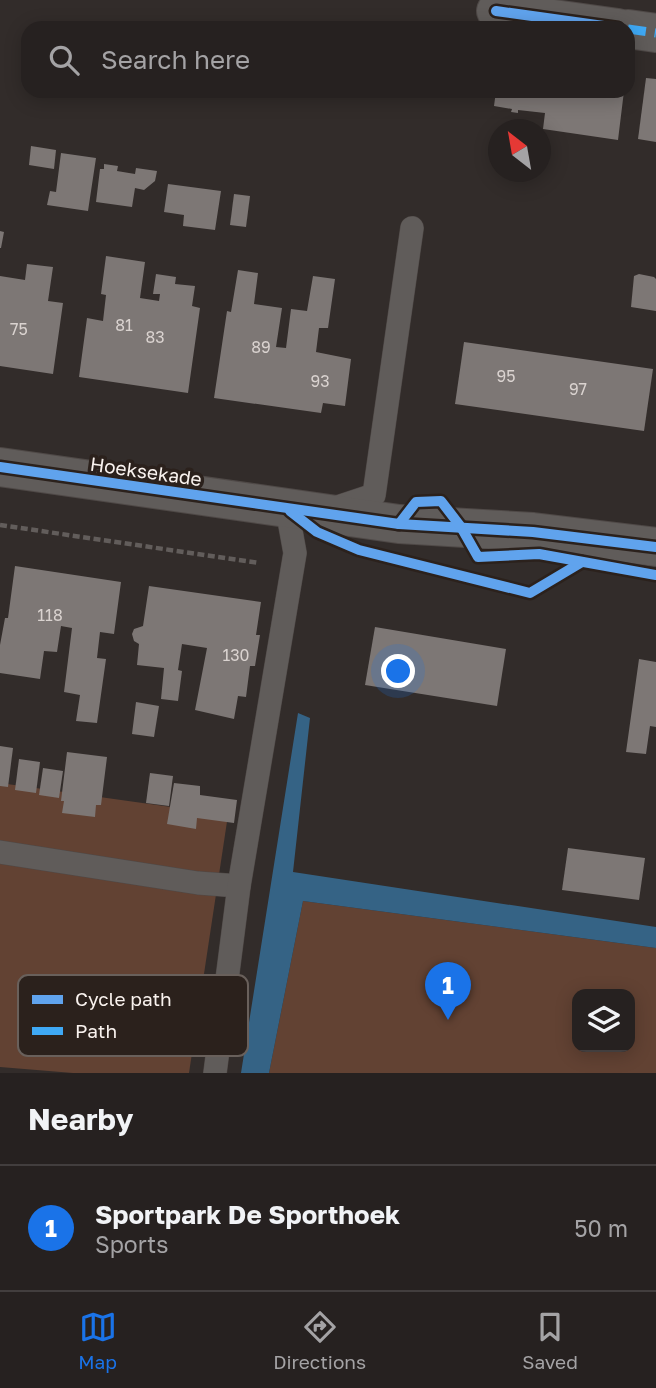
<!DOCTYPE html>
<html lang="en">
<head>
<meta charset="utf-8">
<style>
  :root { --surface:#262120; --page:#322e2d; --text:#f1f3f6; --muted:#a4a3a5; --line:#423e3e; --accent:#1a73e8 }
  body { margin:0; font-family:"Golos Text",sans-serif; background:var(--page); color:var(--text) }
  .controls { position:absolute; right:21px; bottom:21px; display:grid; overflow:hidden; border-radius:14px; box-shadow:0 4px 18px #0003 }
  .controls button { width:63px; height:63px; display:grid; place-items:center; padding:0; border:0; border-bottom:2px solid var(--line); background:var(--surface); color:var(--text); font:35px sans-serif }
  .compass { position:absolute; left:488px; top:119px; width:63px; height:63px; border-radius:50%; background:var(--surface); box-shadow:0 4px 18px #0003; rotate:329deg }
  .you { position:absolute; left:399px; top:672px; width:24px; height:24px; margin:-18px; border:5px solid #fff; border-radius:50%; background:#1a73e8; box-shadow:0 0 0 10px #1a73e833 }
  .badge { display:grid; place-items:center; width:46px; height:46px; border-radius:50%; background:var(--accent); color:#fff; font-size:23px; font-weight:700 }
  .pin { position:absolute; translate:-50% -58px; filter:drop-shadow(0 2px 4px #0008) }
  .pin::after { content:''; position:absolute; top:37px; width:24px; height:21px; background:inherit; clip-path:polygon(0 0,100% 0,50% 100%) }
  .list { margin:0; padding:0; list-style:none }
  h2 { display:flex; justify-content:space-between; align-items:center; height:91px; margin:0; padding:0 28px; font-size:30px }
  h2 small { font-size:23px; font-weight:400; color:var(--muted) }
  .list li { display:grid; grid-template-columns:46px 1fr auto; gap:21px; align-items:center; box-sizing:border-box; height:126px; padding:0 28px; border-top:2px solid var(--line) }
  .list b { display:block; font-size:26px; white-space:nowrap }
  .list p { margin:0; font-size:23px; white-space:nowrap; color:var(--muted) }
  .list em { font-size:23px; font-style:normal; color:var(--muted) }
  .icon { flex:none; width:38px; height:38px; fill:none; stroke:currentColor; stroke-width:2; stroke-linecap:round; stroke-linejoin:round }
  .map { position:relative; flex:none; width:656px; height:1073px; overflow:hidden }
  .search { position:absolute; background:var(--surface); box-shadow:0 4px 18px #0003; left:21px; right:21px; top:21px; height:77px; display:flex; align-items:center; gap:18px; box-sizing:border-box; padding:0 24px; border-radius:21px; color:var(--muted); font-size:26px }
  .sheet { height:217px; background:var(--surface) }
  nav { display:flex; justify-content:space-around; align-items:center; box-sizing:border-box; height:98px; border-top:2px solid var(--line); background:var(--surface); font-size:19px; color:var(--muted) }
  nav a { display:grid; justify-items:center; gap:4px }
  nav .on { color:var(--accent) }
  .map>svg:first-child { display:block }
  .green { fill:#624233; fill-rule:evenodd }
  .water { fill:#356385 }
  .building { fill:#7d7775 }
  .lines { fill:none; stroke-linecap:round; stroke-linejoin:round }
  .lane-casing { stroke:#4f4947; stroke-width:24 }
  .street-casing { stroke:#4f4947; stroke-width:40 }
  .path { stroke:#625d5b; stroke-width:4.5; stroke-dasharray:7 3.5; stroke-linecap:butt }
  .lane { stroke:#605c5a; stroke-width:23 }
  .street { stroke:#605c5a; stroke-width:38 }
  .quiet { stroke:#3fa9f5; stroke-width:9; stroke-dasharray:18 9; stroke-linecap:butt }
  .cycleway-casing { stroke:#2b211c; stroke-width:15 }
  .cycleway { stroke:#60a3ed; stroke-width:10 }
  .labels { text-anchor:middle; dominant-baseline:central; stroke-width:7; stroke-linejoin:round; paint-order:stroke }
  .number-label { font-size:16px; fill:#dad3d0 }
  .street-label { font-size:19px; fill:#f9f2ee; stroke:#2b211c }
  .key { fill:#2b211c; stroke:#69605b; stroke-width:2 }
  .key-label { font-size:19px; fill:#f9f2ee }
</style>
</head>
<body>
<div class="map">
<svg width="656" height="1073" viewBox="0 0 656 1073">
  <rect width="100%" height="100%" fill="#322c2a"/>
  <g class="green">
    <polygon points="0,783 228,815 189,1073 73,1073 0,1067"/>
    <path d="M303 901 656 948V1073H269ZM577 994H630V1047H577Z"/>
  </g>
  <polygon class="water" points="298,713 310,718 293,872 656,927 656,948 303,901 269,1073 241,1073"/>
  <g class="building">
    <polygon points="646,78 656,79 656,142 638,139"/>
    <polygon points="496,91 624,91 618,140 543,129 545,113 518,110 518,113 511,112 512,109 494,106"/>
    <polygon points="31,146 56,150 54,169 29,165"/>
    <polygon points="61,153 96,158 88,211 47,205 50,191 56,192"/>
    <polygon points="104,164 118,166 117,171 135,174 136,168 157,171 155,181 144,190 135,188 132,207 96,202 100,169 104,169"/>
    <polygon points="168,184 221,191 215,230 183,226 184,215 164,212"/>
    <polygon points="234,194 250,196 246,227 230,225"/>
    <polygon points="0,231 4,232 1,248 0,248"/>
    <polygon points="106,256 145,262 140,298 159,301 160,294 153,294 156,274 176,277 175,284 195,286 192,306 200,308 188,393 79,377 87,318 103,321 106,295 101,294"/>
    <polygon points="27,264 53,267 48,301 63,303 53,374 0,366 0,276 25,280"/>
    <polygon points="238,270 258,273 254,304 282,308 276,347 286,348 291,309 307,311 313,276 335,279 328,328 319,328 316,352 351,359 345,406 323,403 321,413 214,398 227,311 231,312"/>
    <polygon points="639,274 654,277 656,279 656,311 631,307 634,276"/>
    <polygon points="464,342 653,369 644,431 455,404"/>
    <polygon points="15,566 121,582 114,634 100,632 97,658 106,659 97,723 76,721 80,695 64,692 72,628 61,626 57,652 44,651 40,679 0,673 0,645 5,618 8,618"/>
    <polygon points="149,586 261,602 256,635 260,635 255,666 250,666 246,697 238,696 234,719 195,710 207,648 182,644 178,670 182,671 178,701 161,699 164,668 137,665 139,644 134,641 132,634 134,629 143,626"/>
    <polygon points="375,627 506,649 497,706 365,685"/>
    <polygon points="639,659 656,662 656,727 650,726 646,754 626,752"/>
    <polygon points="136,702 159,706 154,737 132,734"/>
    <polygon points="0,746 13,748 8,787 0,786"/>
    <polygon points="67,752 107,757 101,805 96,805 95,817 62,813 64,801 61,801"/>
    <polygon points="19,759 40,762 36,793 15,790"/>
    <polygon points="43,768 63,771 59,798 39,795"/>
    <polygon points="150,773 173,776 169,806 146,803"/>
    <polygon points="174,783 200,786 200,795 237,800 234,823 197,818 196,829 167,824"/>
    <polygon points="568,848 645,858 639,900 562,890"/>
  </g>
  <g class="lines">
    <defs>
      <g id="lane">
        <polyline points="335,508 374,495 412,228"/>
        <polyline points="0,852 198,883 239,886"/>
        <polyline points="215,1073 239,886 295,553 287,509"/>
      </g>
      <g id="street">
        <polyline points="496,11 618,28"/>
        <polyline points="628,29 656,33"/>
        <polyline points="0,467 399,524 533,532 656,547"/>
      </g>
    </defs>
    <use href="#lane" class="lane-casing"/>
    <use href="#street" class="street-casing"/>
    <polyline class="path" points="0,525 259,563"/>
    <use href="#lane" class="lane"/>
    <use href="#street" class="street"/>
    <polyline class="quiet" points="628,29 656,33"/>
    <defs>
      <g id="cycleway">
        <polyline points="496,11 618,28"/>
        <polyline points="0,467 399,524 533,532 656,547"/>
        <polyline points="290,511 317,532 359,550 530,593 582,562"/>
        <polyline points="399,524 416,502 441,501 461,527 478,557 539,554 656,575"/>
      </g>
    </defs>
    <use href="#cycleway" class="cycleway-casing"/>
    <use href="#cycleway" class="cycleway"/>
  </g>
  <g class="labels">
    <g class="number-label">
      <text x="124" y="325">81</text>
      <text x="19" y="329">75</text>
      <text x="155" y="337">83</text>
      <text x="261" y="347">89</text>
      <text x="506" y="376">95</text>
      <text x="320" y="381">93</text>
      <text x="578" y="389">97</text>
      <text x="50" y="615">118</text>
      <text x="236" y="655">130</text>
    </g>
    <g class="street-label">
      <text transform="translate(146 471) rotate(8)">Hoeksekade</text>
    </g>
  </g>
  <rect x="18" y="975" width="230" height="81" rx="10" class="key"/>
  <rect x="32" y="995" width="31" height="9" fill="#60a3ed"/>
  <rect x="32" y="1027" width="31" height="8" fill="#3fa9f5"/>
  <g class="key-label">
    <text x="75" y="1006">Cycle path</text>
    <text x="75" y="1038">Path</text>
  </g>
</svg>
<div class="controls">
<button><svg class="icon" aria-label="layers" viewBox="0 0 24 24"><path d="M12 4l9 5-9 5-9-5zM3 14l9 5 9-5"/></svg></button>
</div>
<svg class="compass" viewBox="-18 -18 36 36"><path d="M0-13l5 13h-10z" fill="#e53935"/><path d="M0 13l5-13h-10z" fill="#a4a3a5"/></svg>
<div class="you"></div>
<div class="pin badge" style="left:448px;top:1020px">1</div>
<div class="search"><svg class="icon" aria-label="search" viewBox="0 0 24 24"><circle cx="10" cy="10" r="6"/><path d="M15 15l6 6"/></svg>Search here</div>
</div>
<section class="sheet">
<h2>Nearby<small></small></h2>
<ul class="list">
<li><span class="badge">1</span><div><b>Sportpark De Sporthoek</b><p>Sports</p></div><em>50 m</em></li>
</ul>
</section>
<nav>
<a class="on"><svg class="icon" aria-label="map" viewBox="0 0 24 24"><path d="M3 6l6-2 6 2 6-2v14l-6 2-6-2-6 2zM9 4v14M15 6v14"/></svg>Map</a>
<a><svg class="icon" aria-label="directions" viewBox="0 0 24 24"><path d="M12 3l9 9-9 9-9-9zM9 14v-3h6M13 9l2 2-2 2"/></svg>Directions</a>
<a><svg class="icon" aria-label="saved" viewBox="0 0 24 24"><path d="M7 4h10v16l-5-4-5 4z"/></svg>Saved</a>
</nav>
</body>
</html>
